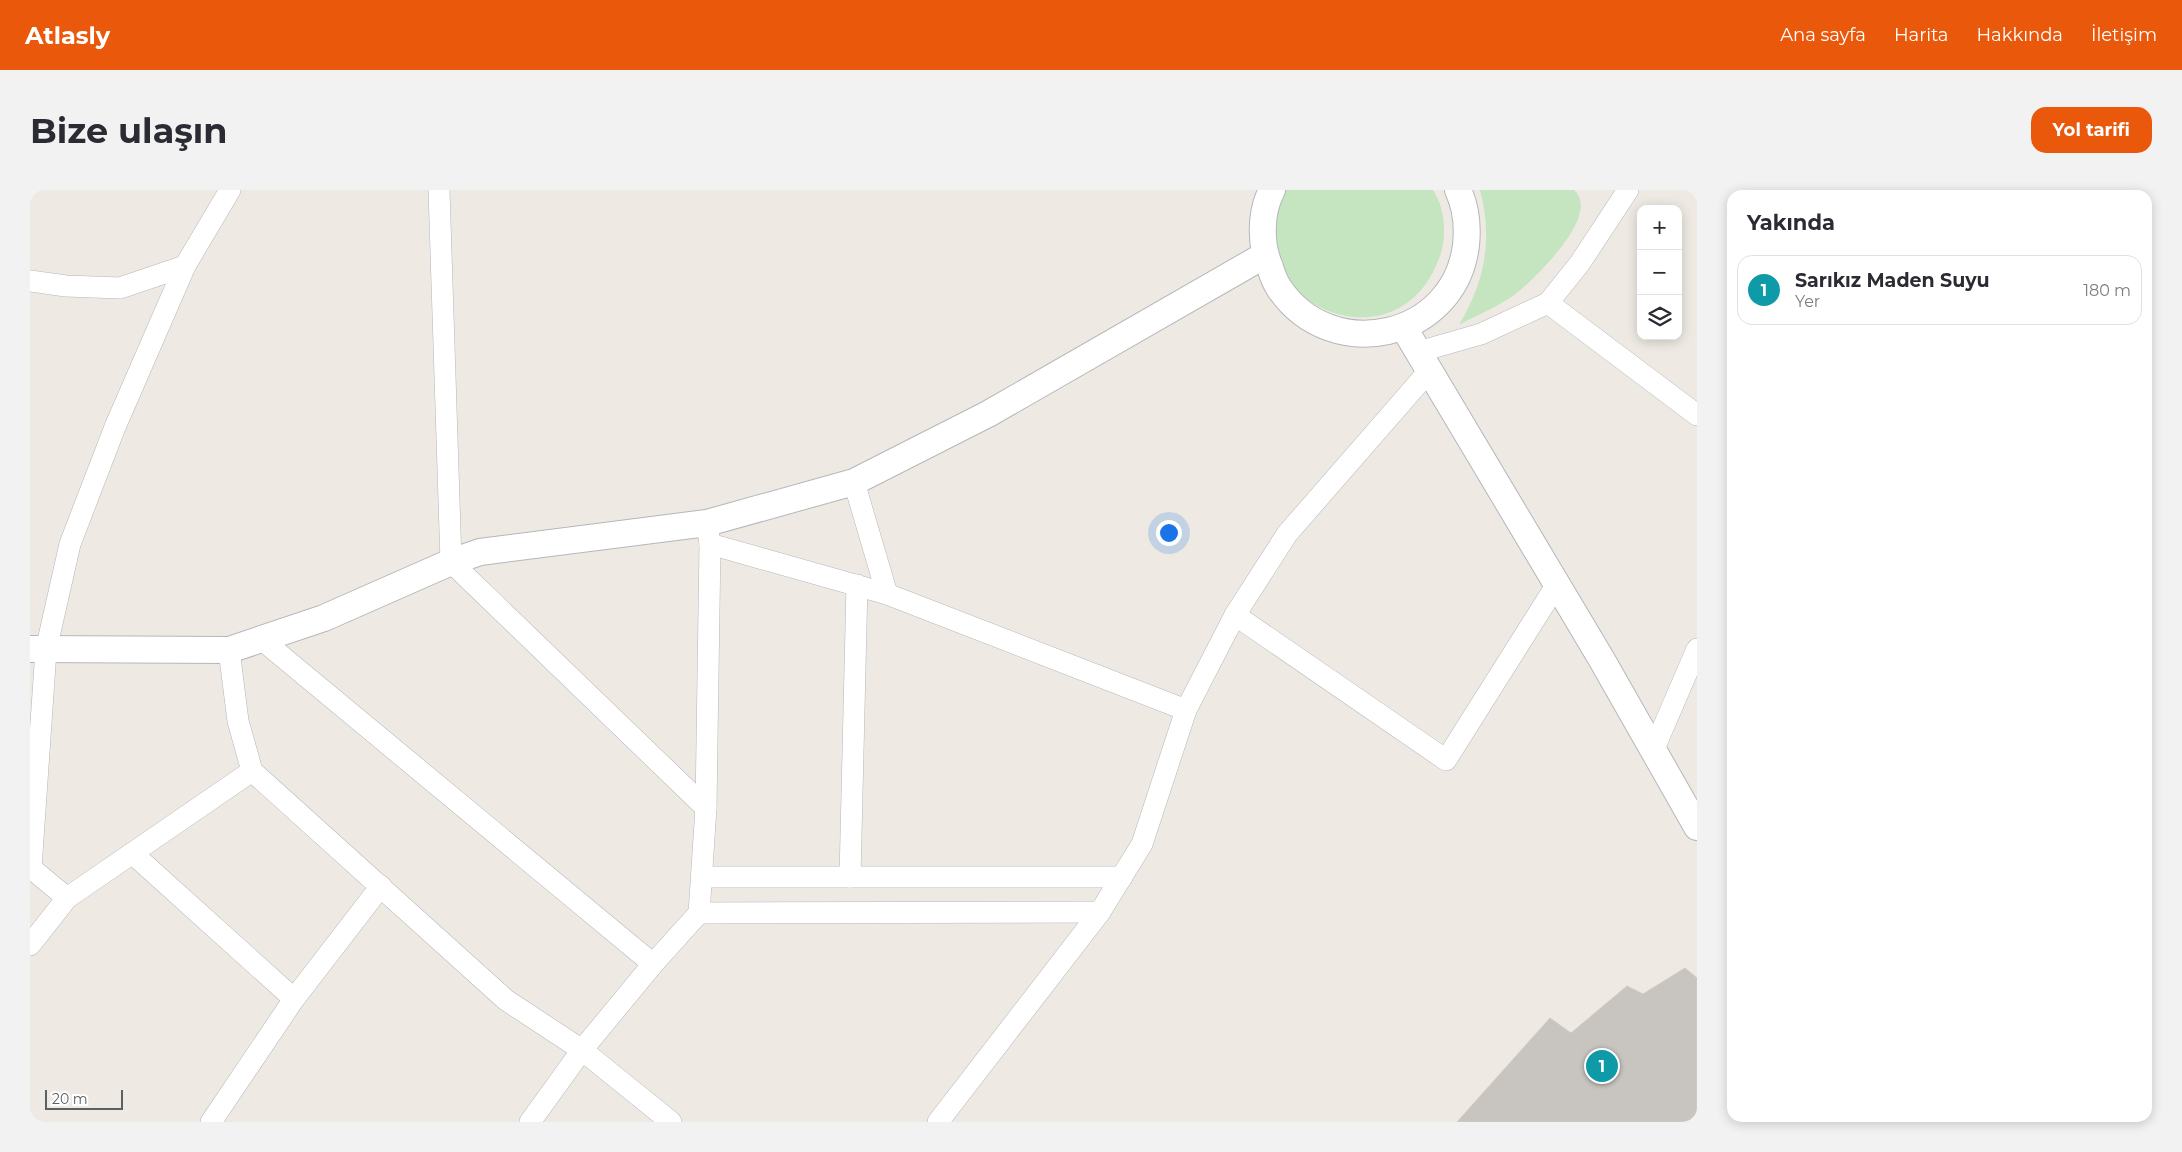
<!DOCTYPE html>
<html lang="tr">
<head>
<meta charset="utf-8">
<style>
  :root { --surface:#fff; --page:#f2f2f3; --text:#2b2b33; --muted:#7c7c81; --line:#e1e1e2; --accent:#ea580c }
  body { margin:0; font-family:Montserrat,sans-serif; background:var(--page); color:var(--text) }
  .controls { position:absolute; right:15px; top:15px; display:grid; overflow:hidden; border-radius:10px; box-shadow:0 2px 12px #0003 }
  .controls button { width:45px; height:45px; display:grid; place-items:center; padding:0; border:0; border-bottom:1px solid var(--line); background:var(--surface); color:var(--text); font:25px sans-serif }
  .scale { position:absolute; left:15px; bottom:12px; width:78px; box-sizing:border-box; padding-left:5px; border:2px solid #5b6064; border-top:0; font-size:14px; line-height:18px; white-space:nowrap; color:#5b6064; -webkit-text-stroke:4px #fff; paint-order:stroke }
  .you { position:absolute; left:1138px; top:342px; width:18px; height:18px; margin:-12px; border:4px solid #fff; border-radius:50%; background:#1a73e8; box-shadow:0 0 0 8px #1a73e833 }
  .badge { display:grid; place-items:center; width:32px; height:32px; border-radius:50%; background:var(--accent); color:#fff; font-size:16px; font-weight:700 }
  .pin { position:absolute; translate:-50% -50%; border:2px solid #fff; box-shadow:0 1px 5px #0006 }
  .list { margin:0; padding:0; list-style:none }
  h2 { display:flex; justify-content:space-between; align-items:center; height:65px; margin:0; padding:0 20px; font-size:21px }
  h2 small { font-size:16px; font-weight:400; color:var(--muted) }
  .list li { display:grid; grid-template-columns:32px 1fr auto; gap:15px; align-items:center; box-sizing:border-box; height:70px; margin:0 10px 10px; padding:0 10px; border:1px solid var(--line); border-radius:15px }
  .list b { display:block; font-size:19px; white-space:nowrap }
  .list p { margin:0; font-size:16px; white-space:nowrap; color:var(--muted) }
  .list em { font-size:16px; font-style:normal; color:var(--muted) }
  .icon { flex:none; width:28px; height:28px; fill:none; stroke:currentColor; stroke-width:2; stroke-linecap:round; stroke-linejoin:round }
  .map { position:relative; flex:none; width:1667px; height:932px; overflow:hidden; border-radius:15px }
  header { display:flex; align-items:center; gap:30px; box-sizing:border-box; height:70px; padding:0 25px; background:var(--accent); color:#fff }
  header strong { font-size:24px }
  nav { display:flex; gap:28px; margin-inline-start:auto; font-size:18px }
  .intro { display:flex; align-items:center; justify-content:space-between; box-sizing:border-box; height:120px; padding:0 30px }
  h1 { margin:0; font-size:35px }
  .button { padding:12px 22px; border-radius:15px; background:var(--accent); color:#fff; font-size:18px; font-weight:700 }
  main { display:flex; gap:30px; padding:0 30px }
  aside { flex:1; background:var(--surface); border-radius:15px; box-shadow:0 2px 12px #0003 }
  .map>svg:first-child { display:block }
  .green { fill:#c5e5c0 }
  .building { fill:#c8c5c1; stroke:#d2cbc2 }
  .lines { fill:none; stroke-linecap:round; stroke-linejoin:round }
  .minor-casing { stroke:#b4b7ba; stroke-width:22 }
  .tertiary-casing { stroke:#b4b7ba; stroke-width:28 }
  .minor { stroke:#fff; stroke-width:21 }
  .tertiary { stroke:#fff; stroke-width:26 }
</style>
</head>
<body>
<header>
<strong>Atlasly</strong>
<nav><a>Ana sayfa</a><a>Harita</a><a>Hakkında</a><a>İletişim</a></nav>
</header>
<div class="intro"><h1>Bize ulaşın</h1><a class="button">Yol tarifi</a></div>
<main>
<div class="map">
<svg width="1667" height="932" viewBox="0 0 1667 932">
  <rect width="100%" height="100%" fill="#eeeae3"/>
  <g class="green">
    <path d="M1256 0H1403C1415 17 1417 46 1410 66 1368 187 1197 110 1256 0Z"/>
    <path d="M1450 0H1544C1572 25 1505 88 1487 103 1470 116 1447 125 1429 135 1455 91 1463 50 1450 0Z"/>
  </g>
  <polygon class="building" points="1655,778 1667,788 1667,932 1427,932 1520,828 1541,843 1597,796 1613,804"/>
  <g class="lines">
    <defs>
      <g id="minor">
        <polyline points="409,0 421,372 676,618"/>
        <polyline points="0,91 36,96 90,98 155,76"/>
        <polyline points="1518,113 1667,225"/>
        <polyline points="1388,162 1451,144 1518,113 1550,73 1598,0"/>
        <polyline points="824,292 857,404"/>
        <polyline points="680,354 857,404 1156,520"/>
        <polyline points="1205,425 1416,570 1527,394"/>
        <polyline points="231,449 623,774"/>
        <polyline points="199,460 208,531 222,581 476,810 552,860 641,932"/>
        <polyline points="1623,561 1667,459"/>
        <polyline points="102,663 264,809 351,696"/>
        <polyline points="673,687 1092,687"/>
        <polyline points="820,687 827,395"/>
        <polyline points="37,708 1,678 16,460 40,354 85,237 155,76 200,0"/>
        <polyline points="669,723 1070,722"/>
        <polyline points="0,755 37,708 222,581"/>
        <polyline points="181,932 264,809"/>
        <polyline points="500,932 552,860 623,774 669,723 676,618 680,354 677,333"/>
        <polyline points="908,932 1070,722 1112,654 1156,520 1205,425 1257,344 1399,181"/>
      </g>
      <g id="tertiary">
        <path d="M1242 0C1230 22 1230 55 1240 77 1242 84 1245 92 1249 98 1301 176 1425 149 1436 55 1438 36 1436 17 1428 0"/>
        <polyline points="1374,138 1572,470 1667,637"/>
        <polyline points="0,459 199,460 294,428 421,372 450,362 677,333 824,292 958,224 1235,65"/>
      </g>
    </defs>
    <use href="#minor" class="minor-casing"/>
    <use href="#tertiary" class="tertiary-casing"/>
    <use href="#minor" class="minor"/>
    <use href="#tertiary" class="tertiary"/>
  </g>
</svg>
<div class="controls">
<button>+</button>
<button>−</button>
<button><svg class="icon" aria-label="layers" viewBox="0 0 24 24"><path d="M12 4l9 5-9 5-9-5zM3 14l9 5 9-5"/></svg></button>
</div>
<div class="scale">20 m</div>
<div class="you"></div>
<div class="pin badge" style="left:1572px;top:876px;background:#0f9aa8">1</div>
</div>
<aside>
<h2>Yakında<small></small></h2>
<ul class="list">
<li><span class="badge" style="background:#0f9aa8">1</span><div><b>Sarıkız Maden Suyu</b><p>Yer</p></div><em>180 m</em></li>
</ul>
</aside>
</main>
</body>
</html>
